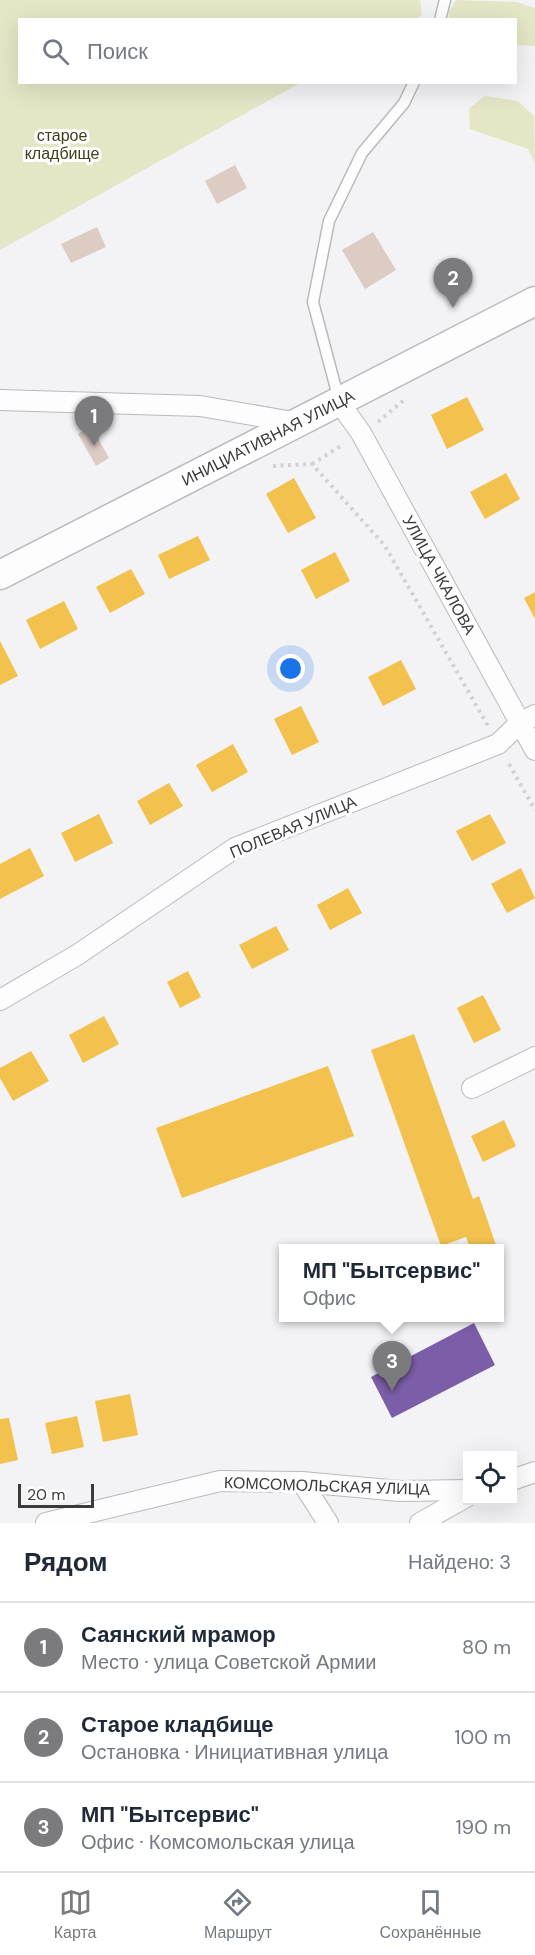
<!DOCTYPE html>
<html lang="ru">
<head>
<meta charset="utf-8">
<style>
  :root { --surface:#fff; --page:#f6f6f7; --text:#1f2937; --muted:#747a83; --line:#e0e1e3; --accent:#7b7b7d }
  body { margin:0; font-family:"DM Sans",sans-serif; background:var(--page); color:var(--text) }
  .controls { position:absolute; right:18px; bottom:18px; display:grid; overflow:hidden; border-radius:0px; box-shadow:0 6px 24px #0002 }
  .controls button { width:54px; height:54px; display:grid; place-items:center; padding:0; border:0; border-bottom:2px solid var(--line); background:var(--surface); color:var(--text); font:30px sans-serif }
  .scale { position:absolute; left:18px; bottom:15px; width:76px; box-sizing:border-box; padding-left:6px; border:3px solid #3b3b3c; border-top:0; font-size:16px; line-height:21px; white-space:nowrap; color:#3b3b3c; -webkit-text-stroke:4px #fff; paint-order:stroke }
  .you { position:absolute; left:291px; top:669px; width:21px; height:21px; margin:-15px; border:4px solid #fff; border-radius:50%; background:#1a73e8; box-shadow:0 0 0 9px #1a73e833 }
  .badge { display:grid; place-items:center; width:39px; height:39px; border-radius:50%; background:var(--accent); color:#fff; font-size:20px; font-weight:700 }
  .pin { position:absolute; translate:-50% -50px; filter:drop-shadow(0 2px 3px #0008) }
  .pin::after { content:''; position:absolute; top:32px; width:21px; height:18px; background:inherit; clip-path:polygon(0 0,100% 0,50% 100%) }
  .popup { position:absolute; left:279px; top:1244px; width:225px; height:78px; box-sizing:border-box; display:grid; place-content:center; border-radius:0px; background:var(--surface); filter:drop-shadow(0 2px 4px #0005); font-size:20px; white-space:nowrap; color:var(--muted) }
  .popup b { font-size:22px; color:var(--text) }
  .popup::after { content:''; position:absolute; left:50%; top:100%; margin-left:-12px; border:12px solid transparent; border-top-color:var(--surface) }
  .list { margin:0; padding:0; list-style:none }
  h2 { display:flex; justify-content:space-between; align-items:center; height:78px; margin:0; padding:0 24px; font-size:26px }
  h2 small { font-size:20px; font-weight:400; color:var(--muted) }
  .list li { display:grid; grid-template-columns:39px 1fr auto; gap:18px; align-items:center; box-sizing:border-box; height:90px; padding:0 24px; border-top:2px solid var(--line) }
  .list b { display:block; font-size:22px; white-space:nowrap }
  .list p { margin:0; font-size:20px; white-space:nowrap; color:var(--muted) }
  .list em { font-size:20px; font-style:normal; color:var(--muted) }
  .icon { flex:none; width:33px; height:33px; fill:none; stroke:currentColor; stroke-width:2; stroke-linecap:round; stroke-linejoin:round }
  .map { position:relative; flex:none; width:535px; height:1523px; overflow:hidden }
  .search { position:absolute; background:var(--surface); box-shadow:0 6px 24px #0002; left:18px; right:18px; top:18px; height:66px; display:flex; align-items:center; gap:15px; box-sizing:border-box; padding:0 21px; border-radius:0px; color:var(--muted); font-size:22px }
  .sheet { height:348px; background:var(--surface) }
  nav { display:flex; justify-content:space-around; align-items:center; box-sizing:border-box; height:84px; border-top:2px solid var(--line); background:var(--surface); font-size:16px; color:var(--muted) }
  nav a { display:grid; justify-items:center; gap:3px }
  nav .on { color:var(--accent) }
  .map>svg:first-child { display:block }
  .green { fill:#e4e6c6 }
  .homes { fill:#f2c14e }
  .offices { fill:#7b5ea7 }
  .building { fill:#dcccc4 }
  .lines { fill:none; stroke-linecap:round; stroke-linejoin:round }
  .lane-casing { stroke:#bababc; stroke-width:13 }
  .street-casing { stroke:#bababc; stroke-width:22 }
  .secondary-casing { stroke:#bababc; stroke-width:31 }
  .path { stroke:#d2d2d3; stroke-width:4; stroke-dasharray:3 4.5; stroke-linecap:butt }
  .lane { stroke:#fdfdfe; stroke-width:10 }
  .street { stroke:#fdfdfe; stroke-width:20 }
  .secondary { stroke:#fdfdfe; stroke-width:28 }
  .labels { text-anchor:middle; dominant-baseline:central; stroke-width:6; stroke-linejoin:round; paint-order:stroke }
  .park-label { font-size:16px; fill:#40411b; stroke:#fff }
  .street-label { font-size:16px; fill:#3b3b3c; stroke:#fff }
</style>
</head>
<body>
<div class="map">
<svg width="535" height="1523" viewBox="0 0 535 1523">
  <rect width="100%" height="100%" fill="#f3f3f5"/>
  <g class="green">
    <polygon points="0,0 420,0 422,15 413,20 20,20 20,82 300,83 0,250"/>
    <polygon points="456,0 516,2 535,8 535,46 516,45 516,20 449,19 449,12"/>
    <polygon points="484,96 518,101 534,116 535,163 528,149 470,129 469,109"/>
  </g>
  <g class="homes">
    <polygon points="467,397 484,430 447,449 431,415"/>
    <polygon points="506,473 520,499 485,519 470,492"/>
    <polygon points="294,478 316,518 288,533 266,494"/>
    <polygon points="198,536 210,560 169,579 158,555"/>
    <polygon points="335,552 350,581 316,599 301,570"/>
    <polygon points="131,569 145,594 110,613 96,587"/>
    <polygon points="535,592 535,619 524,598"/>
    <polygon points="64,601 78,629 40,649 26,620"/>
    <polygon points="0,641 18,676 0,685"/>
    <polygon points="401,660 416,689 383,706 368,677"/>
    <polygon points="301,706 319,742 292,755 274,719"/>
    <polygon points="233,744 248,772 212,792 196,765"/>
    <polygon points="169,783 183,806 150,825 137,801"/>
    <polygon points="99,814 113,843 75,862 61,833"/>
    <polygon points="490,814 506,843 472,861 456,831"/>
    <polygon points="30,848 44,876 0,899 0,864"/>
    <polygon points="521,868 535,898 507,913 491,884"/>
    <polygon points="348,888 362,913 330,930 317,905"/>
    <polygon points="276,926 289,950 252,969 239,945"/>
    <polygon points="188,971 201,997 180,1008 167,982"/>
    <polygon points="483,995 501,1030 474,1043 457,1008"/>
    <polygon points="104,1016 119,1044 83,1063 69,1035"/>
    <polygon points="414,1034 473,1199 479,1196 497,1248 470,1248 466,1237 441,1246 371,1050"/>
    <polygon points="31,1051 49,1081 13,1101 0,1078 0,1068"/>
    <polygon points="328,1066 354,1136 182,1198 156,1128"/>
    <polygon points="504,1120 516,1146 483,1162 471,1136"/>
    <polygon points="130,1394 138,1435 103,1442 95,1401"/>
    <polygon points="77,1416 84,1447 52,1454 45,1423"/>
    <polygon points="9,1418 18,1460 0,1464 0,1419"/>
  </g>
  <polygon class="offices" points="474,1323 495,1365 392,1418 371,1377"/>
  <g class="building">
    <polygon points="235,165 247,188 217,204 205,181"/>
    <polygon points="97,227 106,247 71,263 61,244"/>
    <polygon points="373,232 396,270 365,289 342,250"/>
    <polygon points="91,426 109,458 96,466 78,434"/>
  </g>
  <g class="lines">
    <defs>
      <g id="lane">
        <polyline points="440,20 445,0"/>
        <polyline points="339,400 313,302 329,221 362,153 404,103 414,82"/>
      </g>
      <g id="street">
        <polyline points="0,400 200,406 299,423"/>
        <polyline points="339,402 361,433 535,750"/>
        <polyline points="0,1000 77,955 235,848 498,744 520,723 535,715"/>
        <polyline points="472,1088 535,1057"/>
        <polyline points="512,1480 535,1472"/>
        <polyline points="302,1482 328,1523"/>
        <polyline points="46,1523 220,1481 302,1482 400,1491 468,1490"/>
        <polyline points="420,1523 468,1496"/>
      </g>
      <polyline id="secondary" points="0,575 535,301"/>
    </defs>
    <use href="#lane" class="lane-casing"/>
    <use href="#street" class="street-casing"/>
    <use href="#secondary" class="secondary-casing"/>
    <g class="path">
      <polyline points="378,422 404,400"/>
      <polyline points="312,464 344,444"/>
      <polyline points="273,466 312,464 385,546 488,726"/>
      <polyline points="509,764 535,810"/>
    </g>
    <use href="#lane" class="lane"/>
    <use href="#street" class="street"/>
    <use href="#secondary" class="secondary"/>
  </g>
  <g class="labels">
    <g class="park-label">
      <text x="62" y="135">старое<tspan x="62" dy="18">кладбище</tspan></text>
    </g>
    <g class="street-label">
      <text transform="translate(268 438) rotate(-27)">ИНИЦИАТИВНАЯ УЛИЦА</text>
      <text transform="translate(439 575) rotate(61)">УЛИЦА ЧКАЛОВА</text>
      <text transform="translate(293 827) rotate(-23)">ПОЛЕВАЯ УЛИЦА</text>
      <text transform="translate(327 1486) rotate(2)">КОМСОМОЛЬСКАЯ УЛИЦА</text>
    </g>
  </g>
</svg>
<div class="controls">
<button><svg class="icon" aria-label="locate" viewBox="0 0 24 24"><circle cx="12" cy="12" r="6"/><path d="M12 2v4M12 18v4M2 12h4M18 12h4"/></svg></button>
</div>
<div class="scale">20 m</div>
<div class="you"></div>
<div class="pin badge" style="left:94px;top:446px">1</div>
<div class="pin badge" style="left:453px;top:308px">2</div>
<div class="pin badge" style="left:392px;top:1391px">3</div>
<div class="popup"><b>МП &quot;Бытсервис&quot;</b>Офис</div>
<div class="search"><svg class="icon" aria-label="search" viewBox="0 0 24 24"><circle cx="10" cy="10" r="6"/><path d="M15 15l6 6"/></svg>Поиск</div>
</div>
<section class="sheet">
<h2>Рядом<small>Найдено: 3</small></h2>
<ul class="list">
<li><span class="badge">1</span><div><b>Саянский мрамор</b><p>Место · улица Советской Армии</p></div><em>80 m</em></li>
<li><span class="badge">2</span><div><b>Старое кладбище</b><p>Остановка · Инициативная улица</p></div><em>100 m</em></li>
<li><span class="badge">3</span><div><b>МП &quot;Бытсервис&quot;</b><p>Офис · Комсомольская улица</p></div><em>190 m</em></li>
</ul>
</section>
<nav>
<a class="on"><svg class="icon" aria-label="map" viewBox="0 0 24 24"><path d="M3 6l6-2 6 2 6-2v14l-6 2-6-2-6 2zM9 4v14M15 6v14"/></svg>Карта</a>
<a><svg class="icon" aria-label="directions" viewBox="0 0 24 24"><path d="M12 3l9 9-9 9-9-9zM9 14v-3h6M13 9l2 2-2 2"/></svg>Маршрут</a>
<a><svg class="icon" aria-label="saved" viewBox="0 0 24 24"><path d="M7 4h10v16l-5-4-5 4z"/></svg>Сохранённые</a>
</nav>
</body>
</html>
